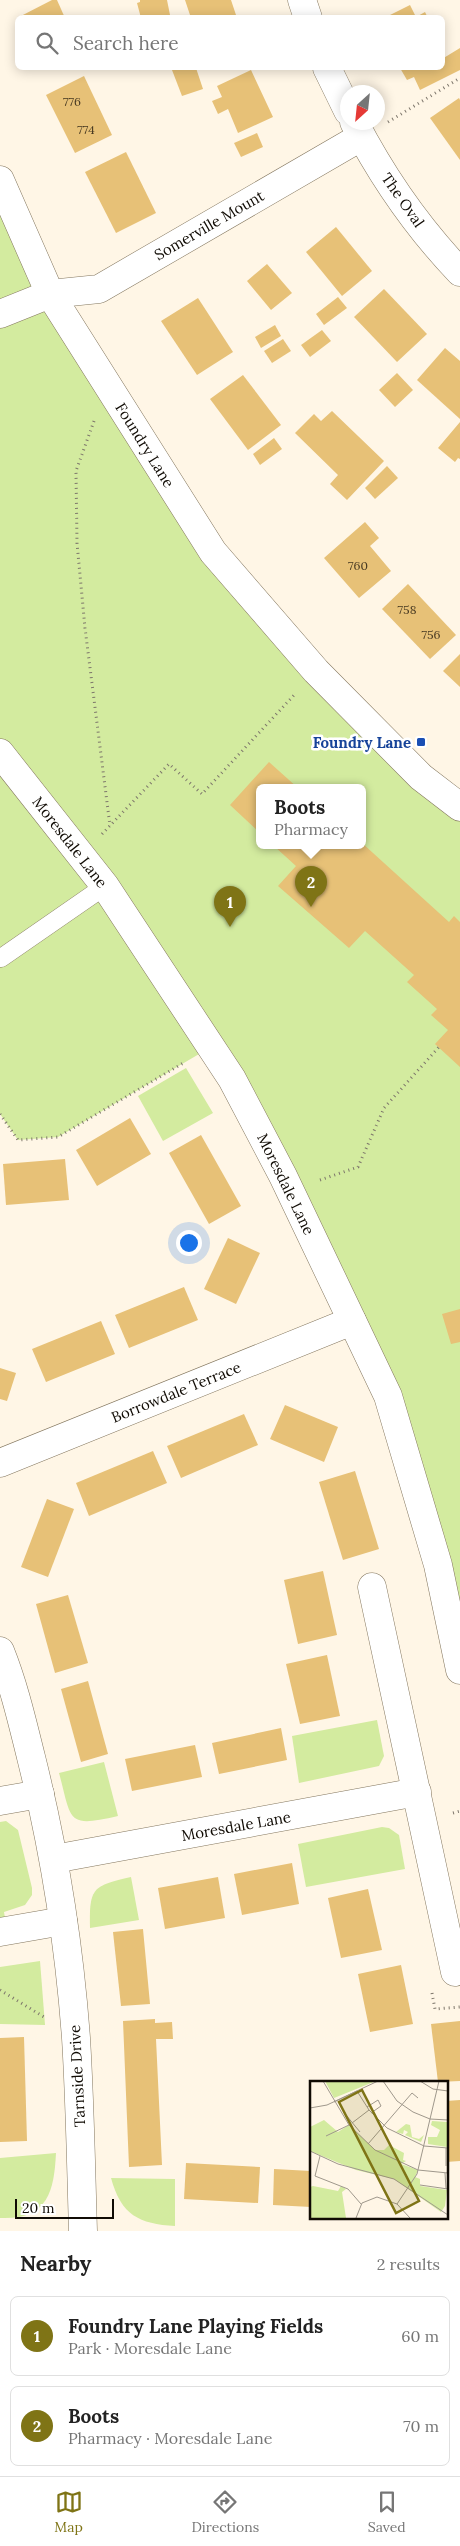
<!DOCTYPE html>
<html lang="en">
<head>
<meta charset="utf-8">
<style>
  :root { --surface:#fff; --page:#f6f6f6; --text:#222; --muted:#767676; --line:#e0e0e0; --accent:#7f7416 }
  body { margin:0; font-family:Lora,serif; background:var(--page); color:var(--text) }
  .compass { position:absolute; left:340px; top:85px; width:45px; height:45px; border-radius:50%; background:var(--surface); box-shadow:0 2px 12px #0003; rotate:207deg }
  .scale { position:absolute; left:15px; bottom:12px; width:99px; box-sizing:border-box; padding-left:5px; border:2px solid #100b04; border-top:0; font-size:14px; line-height:18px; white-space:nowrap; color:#100b04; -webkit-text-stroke:4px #fff; paint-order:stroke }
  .you { position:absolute; left:188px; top:1242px; width:18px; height:18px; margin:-12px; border:4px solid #fff; border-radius:50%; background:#1a73e8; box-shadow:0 0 0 8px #1a73e833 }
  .badge { display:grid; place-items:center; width:32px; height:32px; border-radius:50%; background:var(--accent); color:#fff; font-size:16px; font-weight:700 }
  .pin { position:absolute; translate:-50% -41px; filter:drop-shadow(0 1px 2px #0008) }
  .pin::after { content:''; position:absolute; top:26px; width:18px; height:15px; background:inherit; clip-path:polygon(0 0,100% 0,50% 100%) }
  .popup { position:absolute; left:256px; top:784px; width:110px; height:65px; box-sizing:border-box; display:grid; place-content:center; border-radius:8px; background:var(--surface); filter:drop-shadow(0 1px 4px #0005); font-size:16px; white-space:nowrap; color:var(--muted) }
  .popup b { font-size:19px; color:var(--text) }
  .popup::after { content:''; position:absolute; left:50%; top:100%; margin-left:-10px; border:10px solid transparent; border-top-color:var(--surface) }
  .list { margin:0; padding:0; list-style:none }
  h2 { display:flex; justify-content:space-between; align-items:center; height:65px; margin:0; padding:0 20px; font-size:21px }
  h2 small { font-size:16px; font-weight:400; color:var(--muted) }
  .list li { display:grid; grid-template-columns:32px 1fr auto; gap:15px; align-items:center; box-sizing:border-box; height:80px; margin:0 10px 10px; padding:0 10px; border:1px solid var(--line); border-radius:8px }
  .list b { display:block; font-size:19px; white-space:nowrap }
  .list p { margin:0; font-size:16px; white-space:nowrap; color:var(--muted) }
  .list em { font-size:16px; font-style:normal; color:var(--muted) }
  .icon { flex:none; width:28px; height:28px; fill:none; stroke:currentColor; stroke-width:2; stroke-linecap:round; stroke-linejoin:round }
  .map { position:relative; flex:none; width:460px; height:2231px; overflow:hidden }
  .search { position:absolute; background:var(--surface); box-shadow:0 2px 12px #0003; left:15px; right:15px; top:15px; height:55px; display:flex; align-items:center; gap:12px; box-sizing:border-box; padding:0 18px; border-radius:8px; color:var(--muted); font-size:19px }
  .sheet { height:245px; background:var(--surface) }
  nav { display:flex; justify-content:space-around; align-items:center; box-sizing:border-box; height:70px; border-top:1px solid var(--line); background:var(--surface); font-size:14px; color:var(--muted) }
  nav a { display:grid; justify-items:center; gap:2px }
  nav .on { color:var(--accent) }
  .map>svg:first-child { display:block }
  .green { fill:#d3eb9f; fill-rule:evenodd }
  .building { fill:#e7c177 }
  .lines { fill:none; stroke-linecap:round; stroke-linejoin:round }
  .service-casing { stroke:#84775f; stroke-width:19 }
  .minor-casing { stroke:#84775f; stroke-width:29 }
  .tertiary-casing { stroke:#84775f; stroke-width:29 }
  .path { stroke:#7d766b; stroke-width:3; stroke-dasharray:1 4; stroke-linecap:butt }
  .service { stroke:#fff; stroke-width:18 }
  .minor { stroke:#fff; stroke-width:28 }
  .tertiary { stroke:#fff; stroke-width:28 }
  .transit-dot { fill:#1a4fb4; stroke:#fff; stroke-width:2 }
  .labels { text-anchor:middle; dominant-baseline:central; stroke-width:5; stroke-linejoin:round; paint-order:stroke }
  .number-label { font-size:12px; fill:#463821 }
  .street-label { font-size:15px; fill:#100b04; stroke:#fff }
  .transit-label { font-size:15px; font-weight:bold; fill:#164399; stroke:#fff; text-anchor:end }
  .inset-road { fill:none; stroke:#9f988c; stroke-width:1 }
  .view { fill:#7f7416; fill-opacity:0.15; stroke:#7f7416; stroke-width:2.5 }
  .inset-edge { fill:none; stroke:#100b04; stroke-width:2.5 }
</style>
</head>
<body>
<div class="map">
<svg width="460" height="2231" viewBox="0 0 460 2231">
  <rect width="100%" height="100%" fill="#fff6e6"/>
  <g class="green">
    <path d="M0 188 213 552 460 807V1670L388 1396 211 1047 58 1137 18 1140 0 1114ZM260 788H362V846H260Z"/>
    <polygon points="186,1068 213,1113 163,1141 138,1096"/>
    <polygon points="377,1720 384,1756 379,1766 299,1783 292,1736"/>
    <path d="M104 1762 118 1816C66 1828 72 1821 59 1773Z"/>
    <polygon points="6,1821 18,1830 32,1888 32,1895 25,1905 4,1912 5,1918 0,1919 0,1822"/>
    <polygon points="382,1827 389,1828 399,1835 405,1869 306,1887 298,1844"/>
    <path d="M131 1877 139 1920 90 1928C89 1887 93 1886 131 1877Z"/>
    <polygon points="40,1961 45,2025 0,2024 0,1967"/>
    <path d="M56 2153C54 2193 47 2220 0 2218V2158Z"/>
    <path d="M111 2178 175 2179V2226C139 2224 121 2215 111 2178Z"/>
  </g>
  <g class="building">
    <polygon points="52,0 57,0 65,18 17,18"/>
    <polygon points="140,0 167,0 170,15 141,18 137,3 140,2"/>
    <polygon points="185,0 231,0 237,18 191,18"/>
    <polygon points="410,5 416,17 425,12 428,18 384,18"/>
    <polygon points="460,48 460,70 420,90 414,77 407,80 400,68 442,68 442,59"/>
    <polygon points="179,68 196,68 203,89 182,96 172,70"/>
    <polygon points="251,70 273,117 238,133 228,109 218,114 212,101 222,97 217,86"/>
    <polygon points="84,76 112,135 75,153 46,95"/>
    <polygon points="459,98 460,100 460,160 430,118"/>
    <polygon points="257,133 263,147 241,157 234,143"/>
    <polygon points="126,152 156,213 116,233 85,172"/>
    <polygon points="336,227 372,271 342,296 306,252"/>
    <polygon points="267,264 292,293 271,310 247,281"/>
    <polygon points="384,289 427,334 397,362 354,317"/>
    <polygon points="338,297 347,308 324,325 316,314"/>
    <polygon points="198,298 233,352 197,375 161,321"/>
    <polygon points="275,325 281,336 261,348 255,337"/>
    <polygon points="322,330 331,341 310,357 301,345"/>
    <polygon points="283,339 291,351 272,363 264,351"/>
    <polygon points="445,348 460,361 460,419 417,380"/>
    <polygon points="397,373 413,390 395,407 379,390"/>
    <polygon points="243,375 281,425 248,450 210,399"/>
    <polygon points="332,411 384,461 347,500 330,484 338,475 295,433 314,414 321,421"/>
    <polygon points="460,422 460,459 458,458 455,462 438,448"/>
    <polygon points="274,438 282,449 260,465 253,454"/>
    <polygon points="387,466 398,478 375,499 365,488"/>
    <polygon points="365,522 379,538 370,546 391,571 359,598 324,558"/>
    <polygon points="408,584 456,635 430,659 382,609"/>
    <polygon points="460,654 460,687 443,671"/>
    <polygon points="269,762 298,788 260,788 260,833 230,805"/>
    <polygon points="362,843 449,922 454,916 460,922 460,1067 435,1044 448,1030 431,1015 437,1009 407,982 414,975 365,931 349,948 278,886 296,866 274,846 362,846"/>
    <polygon points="130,1118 151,1154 97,1186 76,1150"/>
    <polygon points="201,1135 241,1206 209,1224 169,1153"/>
    <polygon points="65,1159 69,1200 6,1205 3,1164"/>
    <polygon points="228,1238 260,1253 236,1304 204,1289"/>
    <polygon points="184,1287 198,1320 129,1348 115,1315"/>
    <polygon points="460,1309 460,1342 451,1344 442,1314"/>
    <polygon points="101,1321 115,1354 46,1382 32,1349"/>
    <polygon points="0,1368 16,1373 7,1401 0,1399"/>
    <polygon points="285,1405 338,1427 324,1462 270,1439"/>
    <polygon points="244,1414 258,1445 181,1478 167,1446"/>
    <polygon points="153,1451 167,1483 89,1516 76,1483"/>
    <polygon points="355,1471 379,1549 343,1560 319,1482"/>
    <polygon points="47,1499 74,1509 48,1577 21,1567"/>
    <polygon points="323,1571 337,1635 298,1644 284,1580"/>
    <polygon points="68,1595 88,1663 55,1673 36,1604"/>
    <polygon points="327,1655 340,1716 300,1724 286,1664"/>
    <polygon points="88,1681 108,1754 81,1762 61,1689"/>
    <polygon points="281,1728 287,1760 219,1774 212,1743"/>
    <polygon points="195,1745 202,1777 132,1791 125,1759"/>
    <polygon points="292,1863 299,1904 242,1915 234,1874"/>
    <polygon points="218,1877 225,1918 165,1929 158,1888"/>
    <polygon points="368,1889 382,1950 341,1958 328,1898"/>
    <polygon points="143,1929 150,2004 121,2006 113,1932"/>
    <polygon points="401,1965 413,2024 370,2032 358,1974"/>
    <polygon points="155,2019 155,2023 172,2022 173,2039 156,2039 162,2165 129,2167 123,2021"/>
    <polygon points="460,2021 460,2081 438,2082 431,2024"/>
    <polygon points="24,2037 27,2141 0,2142 0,2038"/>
    <polygon points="460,2100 460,2161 446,2162 446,2101"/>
    <polygon points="186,2163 260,2167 258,2203 184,2199"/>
    <polygon points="274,2169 311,2171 311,2207 273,2205"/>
  </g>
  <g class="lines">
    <defs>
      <polyline id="service" points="1,958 105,886"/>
      <g id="minor">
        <polyline points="302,0 308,18"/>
        <polyline points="327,68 348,111"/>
        <path d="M354 122C382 176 418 228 460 272"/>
        <polyline points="0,314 50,294 99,289 361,137"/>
        <polyline points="0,753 105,886 232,1079 283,1176 388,1396 438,1565 460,1670"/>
        <polyline points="0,1463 352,1321"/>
        <polyline points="372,1587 455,1972"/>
        <path d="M0 1651C14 1686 22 1721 31 1757 54 1849 69 1943 76 2038 80 2102 81 2167 83 2231"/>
        <polyline points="0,1801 40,1794"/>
        <polyline points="54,1859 417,1792"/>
        <polyline points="0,1932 63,1921"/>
      </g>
      <polyline id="tertiary" points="0,180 50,294 213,552 316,671 421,777 460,807"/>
    </defs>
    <use href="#service" class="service-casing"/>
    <use href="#minor" class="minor-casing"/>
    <use href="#tertiary" class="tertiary-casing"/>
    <g class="path">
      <polyline points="388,122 460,78"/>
      <polyline points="94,421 76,471 77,543 85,628 110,826"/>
      <polyline points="102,834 169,764 202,794 296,693"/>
      <polyline points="0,1114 18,1140 58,1137 185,1062"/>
      <polyline points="320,1180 358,1167 384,1108 439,1047"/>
      <polyline points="453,1813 460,1811"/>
      <polyline points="0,1990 44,2017"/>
      <polyline points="432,1993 435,2009 460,2007"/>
    </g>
    <use href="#service" class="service"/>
    <use href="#minor" class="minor"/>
    <use href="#tertiary" class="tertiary"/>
  </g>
  <rect class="transit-dot" x="416" y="737" width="10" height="10" rx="2.5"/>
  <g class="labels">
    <g class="number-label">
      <text x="72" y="101">776</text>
      <text x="86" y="129">774</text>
      <text x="358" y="565">760</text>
      <text x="407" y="609">758</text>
      <text x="431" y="634">756</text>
    </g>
    <g class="street-label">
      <text transform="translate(403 200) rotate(55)">The Oval</text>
      <text transform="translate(209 225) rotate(-30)">Somerville Mount</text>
      <text transform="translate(145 445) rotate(58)">Foundry Lane</text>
      <text transform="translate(70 842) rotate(52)">Moresdale Lane</text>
      <text transform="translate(286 1184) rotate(64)">Moresdale Lane</text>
      <text transform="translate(176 1392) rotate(-22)">Borrowdale Terrace</text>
      <text transform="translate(236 1826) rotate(-10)">Moresdale Lane</text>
      <text transform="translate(77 2076) rotate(-93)">Tarnside Drive</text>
    </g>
    <g class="transit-label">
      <text x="411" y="742">Foundry Lane</text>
    </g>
  </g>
  <g transform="translate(310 2081)">
    <rect width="138" height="138" fill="#fff6e6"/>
    <path d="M15 0H66L24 17ZM14 39 28 51 39 44 65 69H74L79 64 94 72 93 79 96 80 91 83 108 89 105 96 110 98V105L137 109 135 125 131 131 84 98 46 89 0 70V46ZM122 40 137 41V66L118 63V56H127L130 49 121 44ZM96 43 100 44 102 56 109 58 114 54 111 61 95 54 98 51 94 49 93 53 86 51ZM3 105 28 110 31 105 36 108 32 111 36 137H0V106Z" fill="#d3eb9f"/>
    <path class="inset-road" d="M13 0 39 44 65 69 108 89 138 92M73 0 87 20 103 31 120 38 138 39M110 0 123 8 138 10M47 10 59 29 77 47 114 65 138 67M24 21 47 10M57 26 68 19 71 25 61 32M0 27 17 24 68 0M36 34 50 51M42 42 59 29M16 55 39 44M58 63 102 12 108 17M136 67V85M0 70 28 83 84 98 138 134M10 75 5 95 38 108 51 123M135 92 136 108M110 104 138 108M87 123 107 93 129 0M46 137 52 122 67 116 87 123 100 137"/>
    <path class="view" d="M52 9 109 120 86 132 29 21Z"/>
    <rect width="138" height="138" class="inset-edge"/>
  </g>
</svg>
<svg class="compass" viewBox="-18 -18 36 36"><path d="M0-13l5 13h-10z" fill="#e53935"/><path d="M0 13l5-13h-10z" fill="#767676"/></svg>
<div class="scale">20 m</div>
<div class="you"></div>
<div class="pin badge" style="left:230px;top:927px">1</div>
<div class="pin badge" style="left:311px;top:907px">2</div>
<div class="popup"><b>Boots</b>Pharmacy</div>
<div class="search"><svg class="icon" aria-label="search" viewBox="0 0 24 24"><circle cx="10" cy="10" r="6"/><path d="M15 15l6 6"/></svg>Search here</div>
</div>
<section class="sheet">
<h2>Nearby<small>2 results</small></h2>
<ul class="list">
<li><span class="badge">1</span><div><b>Foundry Lane Playing Fields</b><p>Park · Moresdale Lane</p></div><em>60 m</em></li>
<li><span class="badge">2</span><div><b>Boots</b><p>Pharmacy · Moresdale Lane</p></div><em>70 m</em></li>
</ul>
</section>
<nav>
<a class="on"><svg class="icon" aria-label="map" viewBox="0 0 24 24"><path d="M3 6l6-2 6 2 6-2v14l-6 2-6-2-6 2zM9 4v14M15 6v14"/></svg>Map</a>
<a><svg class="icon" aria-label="directions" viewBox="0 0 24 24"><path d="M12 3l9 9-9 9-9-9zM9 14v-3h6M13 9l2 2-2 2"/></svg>Directions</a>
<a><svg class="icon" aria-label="saved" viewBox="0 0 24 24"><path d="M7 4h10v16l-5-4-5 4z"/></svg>Saved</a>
</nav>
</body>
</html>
